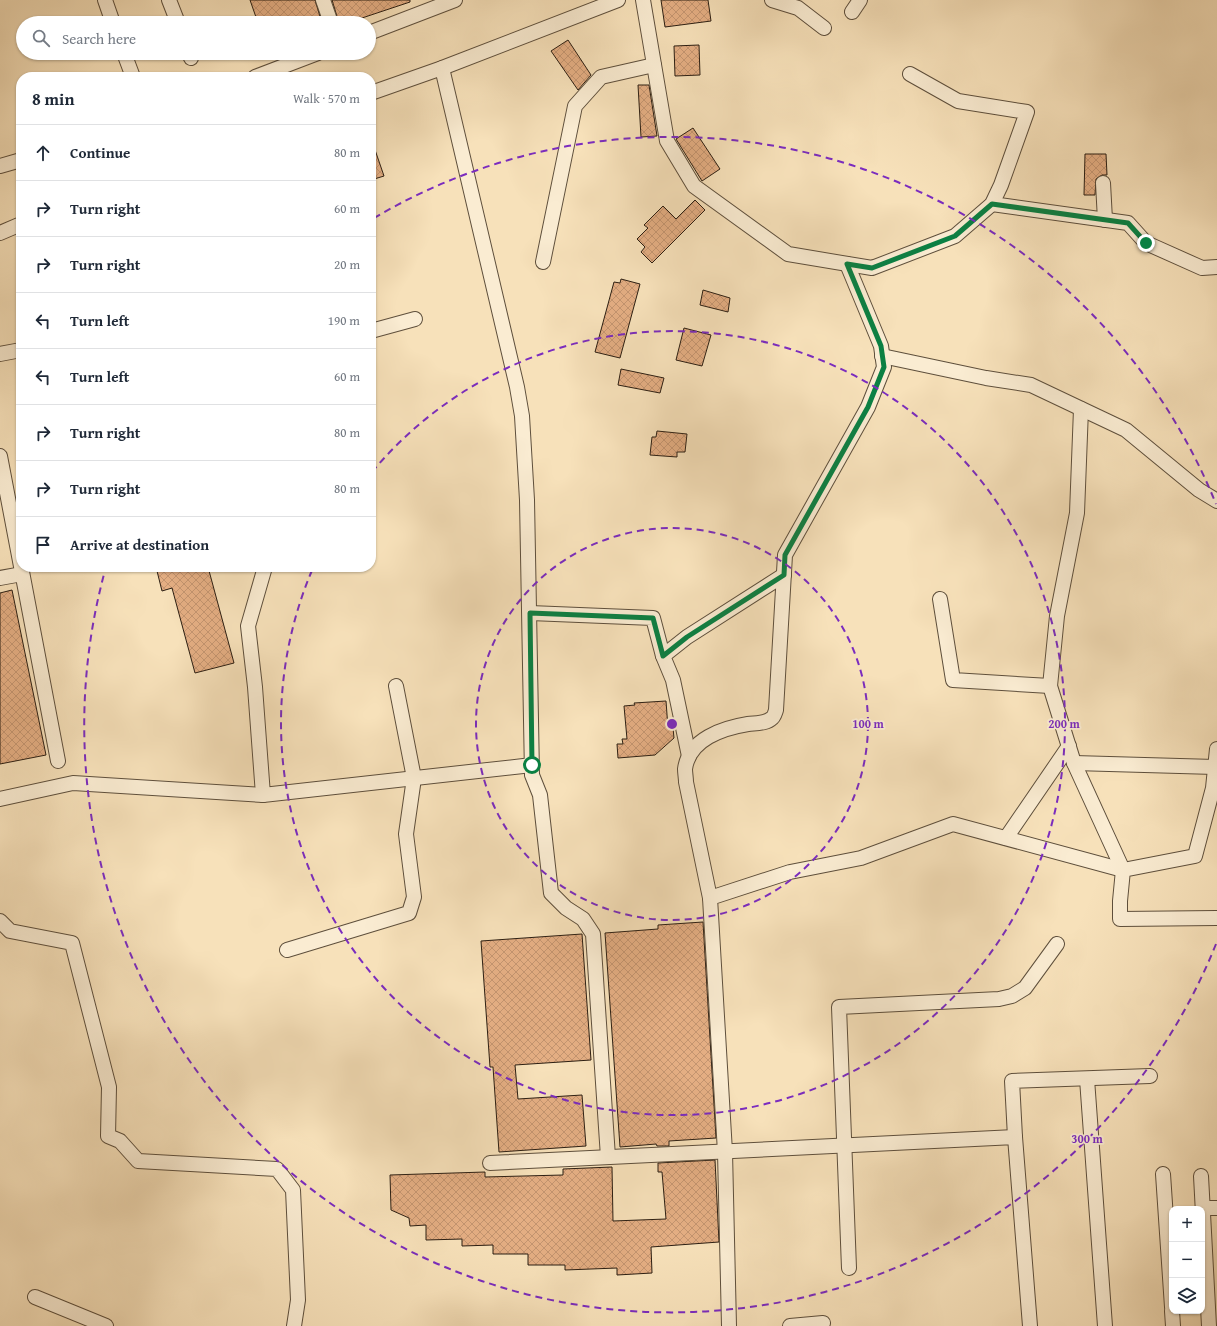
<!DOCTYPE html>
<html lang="en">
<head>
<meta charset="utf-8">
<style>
  :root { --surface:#fff; --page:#f6f6f7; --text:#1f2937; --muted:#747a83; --line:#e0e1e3 }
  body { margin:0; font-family:"Gentium Book Plus",serif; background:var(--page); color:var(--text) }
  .controls { position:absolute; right:12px; bottom:12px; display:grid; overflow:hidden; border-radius:8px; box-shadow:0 1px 3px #0004 }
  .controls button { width:36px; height:36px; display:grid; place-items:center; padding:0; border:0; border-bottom:1px solid var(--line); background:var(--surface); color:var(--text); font:20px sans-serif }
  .stop { position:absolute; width:12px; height:12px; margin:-9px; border:3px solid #0b8043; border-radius:50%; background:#fff }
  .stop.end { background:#0b8043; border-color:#fff; box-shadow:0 1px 4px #0008 }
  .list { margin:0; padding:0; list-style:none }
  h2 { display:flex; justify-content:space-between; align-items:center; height:52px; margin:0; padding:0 16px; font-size:17px }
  h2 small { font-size:13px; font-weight:400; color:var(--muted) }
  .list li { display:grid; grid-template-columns:26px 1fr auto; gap:12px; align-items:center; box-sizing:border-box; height:56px; padding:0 16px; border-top:1px solid var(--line) }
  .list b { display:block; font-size:15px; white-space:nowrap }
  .list em { font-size:13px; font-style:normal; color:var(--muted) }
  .icon { flex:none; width:22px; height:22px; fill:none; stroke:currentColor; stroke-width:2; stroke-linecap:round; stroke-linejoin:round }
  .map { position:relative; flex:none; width:1217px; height:1326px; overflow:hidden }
  .search { position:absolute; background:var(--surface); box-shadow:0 1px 3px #0004; left:16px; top:16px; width:360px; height:44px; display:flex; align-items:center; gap:10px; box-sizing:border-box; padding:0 14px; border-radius:22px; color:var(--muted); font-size:15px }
  .panel { position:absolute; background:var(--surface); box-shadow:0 1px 3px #0004; left:16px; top:72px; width:360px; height:500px; border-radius:16px }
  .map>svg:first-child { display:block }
  .building { fill:url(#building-cross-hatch); stroke:#2b1e12 }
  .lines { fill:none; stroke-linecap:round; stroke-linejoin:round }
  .minor-casing { stroke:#5e4f3c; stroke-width:16 }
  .minor { stroke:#faecd2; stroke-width:14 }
  .route { stroke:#0b8043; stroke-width:5 }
  .ring { fill:none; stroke:#7b2cbf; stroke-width:2; stroke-dasharray:7 5 }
  .centre { fill:#7b2cbf; stroke:#faecd2; stroke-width:2 }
  .ring-label { font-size:12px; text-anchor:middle; font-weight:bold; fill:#7b2cbf; stroke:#faecd2; stroke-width:3.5; stroke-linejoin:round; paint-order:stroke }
</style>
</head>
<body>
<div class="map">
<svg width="1217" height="1326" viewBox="0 0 1217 1326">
  <defs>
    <pattern id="building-cross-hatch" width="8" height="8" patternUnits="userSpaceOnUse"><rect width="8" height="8" fill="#e4ae83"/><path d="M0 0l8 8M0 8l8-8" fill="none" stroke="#c49570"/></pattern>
  </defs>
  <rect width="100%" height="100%" fill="#f7e1ba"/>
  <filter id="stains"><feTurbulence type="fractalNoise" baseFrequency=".005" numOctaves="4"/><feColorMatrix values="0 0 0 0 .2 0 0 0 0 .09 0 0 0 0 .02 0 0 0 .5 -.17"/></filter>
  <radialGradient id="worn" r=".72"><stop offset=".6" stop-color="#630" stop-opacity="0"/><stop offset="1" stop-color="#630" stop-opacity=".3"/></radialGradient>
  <g class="building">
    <polygon points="250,0 315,0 322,23 258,23"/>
    <polygon points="332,0 410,0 410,2 347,23 339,23"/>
    <polygon points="661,0 708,0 711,21 665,27"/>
    <polygon points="568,40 591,75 578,90 551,51"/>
    <polygon points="699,45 700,75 675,76 674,46"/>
    <polygon points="638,85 649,85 657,136 641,137"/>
    <polygon points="693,128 720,169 702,181 676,139"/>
    <polygon points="371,144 373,144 384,176 371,180"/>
    <polygon points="1085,154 1106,154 1107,175 1102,175 1096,179 1095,195 1084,195"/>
    <polygon points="695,200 705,210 652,263 641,252 645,247 637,239 648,228 644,225 663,206 676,219"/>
    <polygon points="621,279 640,284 620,358 595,352 614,282 620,283"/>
    <polygon points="703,290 730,298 728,312 700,305"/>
    <polygon points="684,328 711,335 702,366 676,360"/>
    <polygon points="621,369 664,378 660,393 618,385"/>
    <polygon points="657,431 687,434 685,452 677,452 677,457 650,455 652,437 656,437"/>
    <polygon points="156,567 208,567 234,663 195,673 172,588 162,591"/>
    <polygon points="12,590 46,755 0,764 0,593"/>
    <polygon points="666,701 668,728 673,728 674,738 655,755 618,758 617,744 623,744 622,739 627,739 624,706 635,705 634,703"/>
    <polygon points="703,922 716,1138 669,1141 669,1146 657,1146 656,1144 620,1147 605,933 658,929 658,925"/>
    <polygon points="582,934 591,1060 515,1065 518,1099 582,1095 586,1146 499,1152 493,1067 490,1067 481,941"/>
    <polygon points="715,1160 719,1242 651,1247 652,1273 617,1275 617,1268 565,1270 565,1265 528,1265 528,1254 493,1254 493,1245 462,1246 462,1239 426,1240 426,1225 410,1226 409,1218 391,1210 390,1175 485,1172 485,1177 563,1175 563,1169 612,1167 613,1221 666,1219 662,1172 658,1172 658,1163"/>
  </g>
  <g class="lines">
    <defs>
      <g id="minor">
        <polyline points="105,0 113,23"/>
        <polyline points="169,0 178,23"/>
        <polyline points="323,0 331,23"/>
        <polyline points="643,0 667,141 694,186 788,254 872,268 955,236 992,204 1001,185 1027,112 958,101 910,74"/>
        <polyline points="772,0 798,8 824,28"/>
        <polyline points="852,12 860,0"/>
        <polyline points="369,33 455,0"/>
        <polyline points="124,53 133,77"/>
        <polyline points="189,53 191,58"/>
        <polyline points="442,68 517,387 522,416 527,500 532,775 540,795 551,893 566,908 583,919 593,934 608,1157"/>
        <polyline points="255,77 318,53"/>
        <polyline points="371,93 442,68 618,0"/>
        <polyline points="0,166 21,160"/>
        <polyline points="1103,183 1105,220"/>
        <polyline points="992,204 1128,223 1146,243 1202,268 1217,267"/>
        <polyline points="0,233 21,224"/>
        <polyline points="543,262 575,106 601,77 654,65"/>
        <polyline points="371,331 415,319"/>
        <polyline points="0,354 21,350"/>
        <polyline points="882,356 986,378 1031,385 1126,430 1199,490 1217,501"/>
        <polyline points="1081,409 1077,513 1057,616 1050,686 1074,763 1123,870"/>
        <polyline points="0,456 58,761"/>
        <polyline points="265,567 248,626 255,687 263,795 532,765"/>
        <polyline points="0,578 22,574"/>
        <polyline points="940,599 953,680 1050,686"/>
        <polyline points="530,613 653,618 663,656"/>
        <polyline points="1217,749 1213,788 1195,856 1123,870 1120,901 1120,919 1217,918"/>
        <polyline points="689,756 673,680 663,656 687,637 784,575"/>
        <polyline points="1074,763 1215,767"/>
        <polyline points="0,799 73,783 263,795"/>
        <polyline points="1006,838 1069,746"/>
        <path d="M710 898 686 782C686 778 685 773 685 769 689 739 723 728 748 724 755 723 766 724 772 718 774 717 775 713 776 710L785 555 868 407 884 367 881 346 847 264"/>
        <polyline points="0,921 10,931 72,943 109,1087 108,1136 120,1141 138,1161 277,1169 293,1190 298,1300 294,1326"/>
        <polyline points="287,950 409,913 414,897 406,834 414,778 396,686"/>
        <polyline points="1087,1079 1105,1326"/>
        <polyline points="1015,1137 1012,1081 1150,1076"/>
        <polyline points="490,1163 1015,1137 1030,1326"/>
        <polyline points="1163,1174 1172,1307"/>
        <polyline points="1201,1176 1209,1326"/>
        <polyline points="1203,1208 1217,1208"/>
        <polyline points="849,1268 839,1007 999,999 1012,996 1025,988 1057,944"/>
        <polyline points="35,1297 106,1326"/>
        <polyline points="1172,1311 1173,1326"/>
        <polyline points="729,1326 725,1152 710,898 790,872 861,858 953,824 1123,870"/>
        <polyline points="790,1326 823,1323"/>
      </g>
    </defs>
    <use href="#minor" class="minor-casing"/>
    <use href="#minor" class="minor"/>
  </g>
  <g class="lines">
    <polyline class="route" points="532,765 530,613 653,618 663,656 687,637 784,575 785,555 868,407 884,367 881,346 847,264 872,268 955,236 992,204 1128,223 1146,243"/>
  </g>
  <g class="ring">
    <circle cx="672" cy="724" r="196"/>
    <path d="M372 472A392 392 0 1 1 313 568"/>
    <path d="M1216 944A587 587 0 0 1 106 567M374 218A587 587 0 0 1 1216 504"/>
  </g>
  <circle cx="672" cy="724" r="6" class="centre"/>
  <g class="ring-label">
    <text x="868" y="728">100 m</text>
    <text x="1064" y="728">200 m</text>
    <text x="1087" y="1143">300 m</text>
  </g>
  <rect width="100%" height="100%" filter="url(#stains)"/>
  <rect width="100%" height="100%" fill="url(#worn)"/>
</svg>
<div class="controls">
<button>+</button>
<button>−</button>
<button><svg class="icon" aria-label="layers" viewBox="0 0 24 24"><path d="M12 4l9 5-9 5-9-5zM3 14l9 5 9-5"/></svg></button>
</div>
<div class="stop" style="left:532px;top:765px"></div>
<div class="stop end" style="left:1146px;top:243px"></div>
<div class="search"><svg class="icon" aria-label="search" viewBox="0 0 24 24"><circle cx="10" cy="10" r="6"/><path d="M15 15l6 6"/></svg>Search here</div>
<section class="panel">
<h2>8 min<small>Walk · 570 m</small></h2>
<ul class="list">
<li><svg class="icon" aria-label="ahead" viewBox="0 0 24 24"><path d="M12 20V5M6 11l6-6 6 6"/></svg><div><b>Continue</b></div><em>80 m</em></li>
<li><svg class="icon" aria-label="right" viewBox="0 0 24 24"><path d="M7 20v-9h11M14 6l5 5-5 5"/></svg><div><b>Turn right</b></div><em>60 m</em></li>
<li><svg class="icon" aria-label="right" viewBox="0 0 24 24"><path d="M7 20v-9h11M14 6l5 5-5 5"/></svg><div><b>Turn right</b></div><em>20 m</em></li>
<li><svg class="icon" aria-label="left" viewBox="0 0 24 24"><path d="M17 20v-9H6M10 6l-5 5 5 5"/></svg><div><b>Turn left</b></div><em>190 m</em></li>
<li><svg class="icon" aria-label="left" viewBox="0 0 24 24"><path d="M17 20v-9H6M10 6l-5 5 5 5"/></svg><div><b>Turn left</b></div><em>60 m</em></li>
<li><svg class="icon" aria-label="right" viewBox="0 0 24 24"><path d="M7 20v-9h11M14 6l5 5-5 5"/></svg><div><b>Turn right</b></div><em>80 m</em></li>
<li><svg class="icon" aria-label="right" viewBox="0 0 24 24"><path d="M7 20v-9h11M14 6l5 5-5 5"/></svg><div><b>Turn right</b></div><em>80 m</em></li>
<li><svg class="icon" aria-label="arrive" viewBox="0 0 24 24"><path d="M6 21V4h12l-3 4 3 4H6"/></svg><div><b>Arrive at destination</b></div></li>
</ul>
</section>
</div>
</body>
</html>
